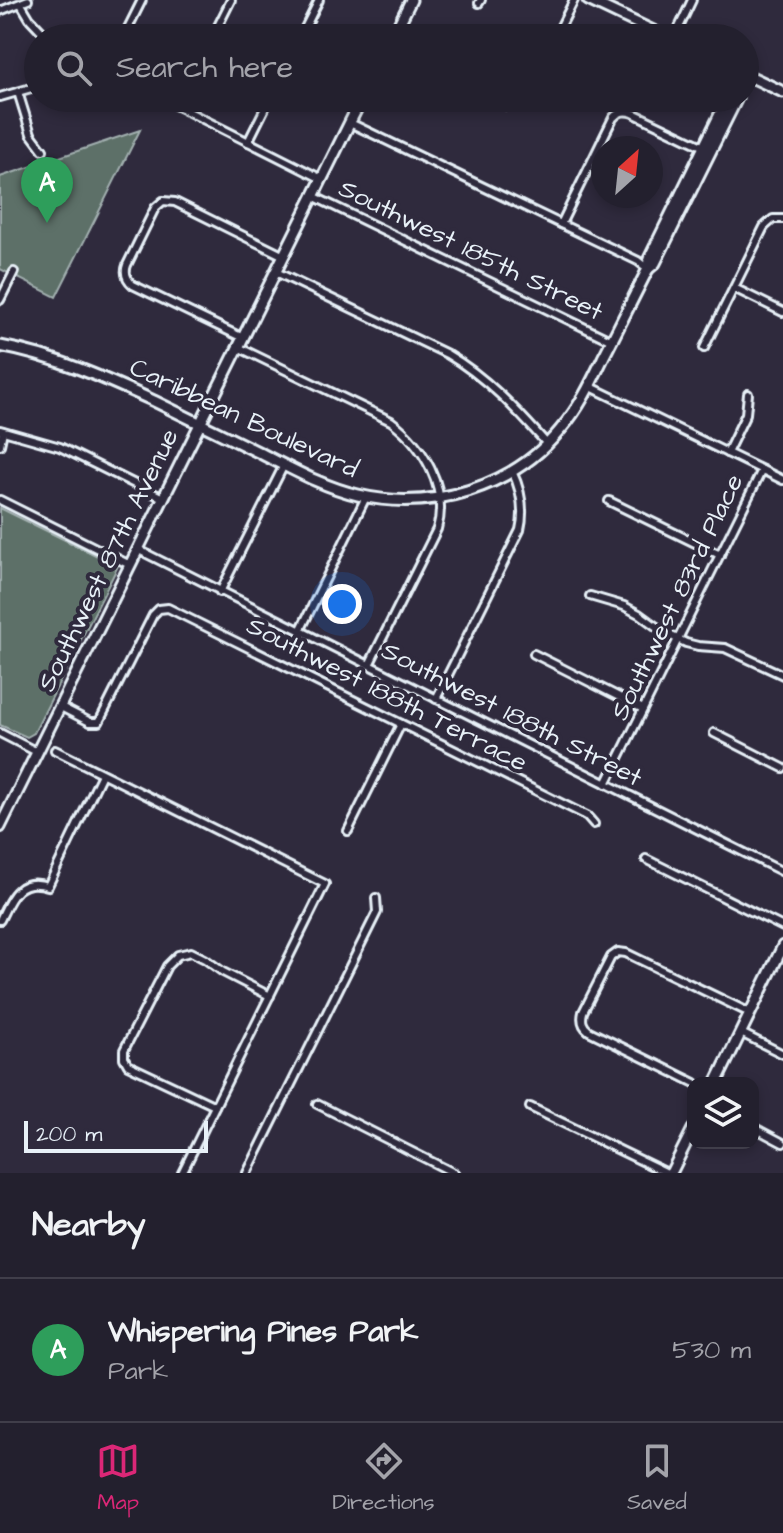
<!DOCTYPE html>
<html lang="en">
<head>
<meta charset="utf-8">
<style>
  :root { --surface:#23202e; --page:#2f2d3a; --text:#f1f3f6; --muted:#a3a3aa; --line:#403e4a; --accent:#db2777 }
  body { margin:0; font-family:"Architects Daughter",sans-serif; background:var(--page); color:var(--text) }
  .controls { position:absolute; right:24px; bottom:24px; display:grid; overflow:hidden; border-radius:16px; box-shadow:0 4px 12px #0003 }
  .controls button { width:72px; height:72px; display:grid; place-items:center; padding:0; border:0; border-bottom:2px solid var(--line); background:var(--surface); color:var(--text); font:40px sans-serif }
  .compass { position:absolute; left:591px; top:136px; width:72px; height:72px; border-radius:50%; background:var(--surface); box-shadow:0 4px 12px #0003; rotate:27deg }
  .scale { position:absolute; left:24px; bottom:20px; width:184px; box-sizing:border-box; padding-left:8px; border:4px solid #e8f1f8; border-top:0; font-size:22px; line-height:28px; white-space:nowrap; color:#e8f1f8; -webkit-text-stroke:6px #2f2a3d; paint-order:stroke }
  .you { position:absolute; left:342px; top:604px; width:28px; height:28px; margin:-20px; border:6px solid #fff; border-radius:50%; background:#1a73e8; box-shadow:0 0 0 12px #1a73e833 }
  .badge { display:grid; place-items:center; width:52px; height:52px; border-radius:50%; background:var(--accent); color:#fff; font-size:26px; font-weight:700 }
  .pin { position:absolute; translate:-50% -66px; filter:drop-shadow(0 2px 4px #0008) }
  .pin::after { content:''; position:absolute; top:42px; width:28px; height:24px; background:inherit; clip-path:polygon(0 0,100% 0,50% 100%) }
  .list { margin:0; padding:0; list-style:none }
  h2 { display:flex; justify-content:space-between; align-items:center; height:104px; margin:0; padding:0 32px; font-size:34px }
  h2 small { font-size:26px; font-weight:400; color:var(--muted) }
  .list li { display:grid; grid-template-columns:52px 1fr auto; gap:24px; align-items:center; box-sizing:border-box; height:144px; padding:0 32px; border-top:2px solid var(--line) }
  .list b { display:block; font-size:30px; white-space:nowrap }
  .list p { margin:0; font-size:26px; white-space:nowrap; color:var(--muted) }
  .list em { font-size:26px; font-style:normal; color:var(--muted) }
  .icon { flex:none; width:44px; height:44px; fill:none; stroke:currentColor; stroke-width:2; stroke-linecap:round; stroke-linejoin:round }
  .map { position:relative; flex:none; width:783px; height:1173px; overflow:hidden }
  .search { position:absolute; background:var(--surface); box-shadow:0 4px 12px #0003; left:24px; right:24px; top:24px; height:88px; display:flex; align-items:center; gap:20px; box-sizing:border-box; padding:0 28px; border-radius:44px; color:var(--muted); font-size:30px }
  .sheet { height:248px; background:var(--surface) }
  nav { display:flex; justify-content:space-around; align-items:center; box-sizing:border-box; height:112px; border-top:2px solid var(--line); background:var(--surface); font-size:22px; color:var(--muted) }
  nav a { display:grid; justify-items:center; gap:4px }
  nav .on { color:var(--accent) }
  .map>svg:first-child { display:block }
  .green { fill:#5d6f67; stroke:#a2b0b0; stroke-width:2 }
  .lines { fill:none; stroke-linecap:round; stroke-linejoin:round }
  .street-casing { stroke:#e8f1f8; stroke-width:12 }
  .secondary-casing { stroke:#e8f1f8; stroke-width:15 }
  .street { stroke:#2f2a3d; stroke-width:6 }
  .secondary { stroke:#2f2a3d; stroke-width:9 }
  .labels { text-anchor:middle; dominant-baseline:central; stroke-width:8; stroke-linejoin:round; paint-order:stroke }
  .street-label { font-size:26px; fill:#e8f1f8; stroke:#2f2a3d }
</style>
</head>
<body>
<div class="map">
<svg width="783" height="1173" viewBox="0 0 783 1173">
  <rect width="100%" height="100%" fill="#2f2a3d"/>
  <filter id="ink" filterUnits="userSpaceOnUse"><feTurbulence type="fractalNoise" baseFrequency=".0125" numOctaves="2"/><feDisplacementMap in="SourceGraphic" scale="16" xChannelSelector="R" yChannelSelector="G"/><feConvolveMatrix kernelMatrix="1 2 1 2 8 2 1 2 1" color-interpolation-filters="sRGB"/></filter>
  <g filter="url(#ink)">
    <g class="green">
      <polygon points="140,130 56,297 0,269 0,177"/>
      <polygon points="0,508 118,566 34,733 27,737 0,725"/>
    </g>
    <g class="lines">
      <defs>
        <g id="street">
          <polyline points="479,3 481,0"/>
          <polyline points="21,4 30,19 48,38"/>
          <polyline points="0,11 28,0"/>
          <polyline points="123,38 142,0"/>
          <polyline points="212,38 231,0"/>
          <polyline points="300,38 319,0"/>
          <polyline points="555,38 574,0"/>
          <polyline points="674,38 692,0"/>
          <polyline points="18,92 31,134 43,150"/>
          <polyline points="0,97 38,86"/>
          <polyline points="161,98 322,179"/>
          <path d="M488 98C502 105 514 112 525 98"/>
          <polyline points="350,123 638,261 648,269"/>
          <polyline points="248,142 270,98"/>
          <polyline points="313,196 612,341"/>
          <path d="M561 224 613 118C619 111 625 110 633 113L704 147"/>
          <path d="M276 272 447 354C486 377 517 410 547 444"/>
          <polyline points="734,288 783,312"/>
          <polyline points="0,300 14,272"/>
          <path d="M243 338 133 285C126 279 124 273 127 265L155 208 163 201 175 202 284 256"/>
          <path d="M238 347 391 421C423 445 449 488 437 529L369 665"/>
          <polyline points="704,348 764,227 773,219 783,219"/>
          <polyline points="589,386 783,480"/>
          <polyline points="0,430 60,447 163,498"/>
          <polyline points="0,445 3,431"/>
          <polyline points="727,453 746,414 748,394"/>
          <polyline points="0,500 130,565"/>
          <polyline points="609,501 720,555"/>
          <polyline points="137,549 783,872"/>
          <polyline points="220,592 284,465"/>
          <polyline points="590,596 624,606 639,614 665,633 686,643 698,646 725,648 783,675"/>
          <polyline points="300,631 366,497"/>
          <polyline points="534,654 643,709"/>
          <path d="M436 699 520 530C525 509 521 490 512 471"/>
          <polyline points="59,706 90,722 99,722 153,615 159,609 168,608 587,816 594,824"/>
          <polyline points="0,733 37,752"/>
          <polyline points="714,733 783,768"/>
          <polyline points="55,750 325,884 182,1173"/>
          <polyline points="606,784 762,470"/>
          <polyline points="348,831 401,724"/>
          <polyline points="646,859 783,927"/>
          <path d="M0 920C10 899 18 876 48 886L102 774"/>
          <polyline points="741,1033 783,1054"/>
          <path d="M695 1083 589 1031C582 1026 581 1020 583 1012L611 957 618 952 626 953 750 1013"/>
          <polyline points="317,1104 454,1173"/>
          <polyline points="215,1106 128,1065 124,1058 124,1050 167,966 178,955 191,952 205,959 223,972 270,996"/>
          <polyline points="530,1107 667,1173"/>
          <polyline points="753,1127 783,1143"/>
          <polyline points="247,1173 377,912 376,898"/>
        </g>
        <g id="secondary">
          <polyline points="588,0 668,38"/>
          <polyline points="392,38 411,0"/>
          <polyline points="745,74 783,92"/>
          <polyline points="648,269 655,263 737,98"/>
          <path d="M0 346C55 356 104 378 154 401 188 418 223 435 258 452 290 468 323 487 358 495 431 512 513 488 561 429 580 407 592 381 604 356 619 327 633 298 648 269L649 259 728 98"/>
          <polyline points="0,827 362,98"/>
          <polyline points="716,1083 783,946"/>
          <polyline points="671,1173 693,1129"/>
        </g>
      </defs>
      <use href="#street" class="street-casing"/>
      <use href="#secondary" class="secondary-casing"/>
      <use href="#street" class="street"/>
      <use href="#secondary" class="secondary"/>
    </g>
  </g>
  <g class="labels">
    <g class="street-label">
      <text transform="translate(471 250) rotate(26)">Southwest 185th Street</text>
      <text transform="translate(244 418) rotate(25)">Caribbean Boulevard</text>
      <text transform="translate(108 560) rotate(-64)">Southwest 87th Avenue</text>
      <text transform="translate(677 597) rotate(-64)">Southwest 83rd Place</text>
      <text transform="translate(387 694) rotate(27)">Southwest 188th Terrace</text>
      <text transform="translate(512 714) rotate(27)">Southwest 188th Street</text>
    </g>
  </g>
</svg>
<div class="controls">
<button><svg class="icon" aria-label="layers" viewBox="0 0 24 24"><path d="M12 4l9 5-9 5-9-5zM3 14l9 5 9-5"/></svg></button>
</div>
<svg class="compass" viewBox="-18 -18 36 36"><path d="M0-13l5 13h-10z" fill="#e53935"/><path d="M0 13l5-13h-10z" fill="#a3a3aa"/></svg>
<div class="scale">200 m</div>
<div class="you"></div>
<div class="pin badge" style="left:47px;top:223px;background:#2e9e5b">A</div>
<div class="search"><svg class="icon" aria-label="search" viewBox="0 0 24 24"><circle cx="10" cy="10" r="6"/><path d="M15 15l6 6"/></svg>Search here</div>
</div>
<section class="sheet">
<h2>Nearby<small></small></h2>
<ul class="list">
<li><span class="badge" style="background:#2e9e5b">A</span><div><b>Whispering Pines Park</b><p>Park</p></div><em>530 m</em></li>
</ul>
</section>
<nav>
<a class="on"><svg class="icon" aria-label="map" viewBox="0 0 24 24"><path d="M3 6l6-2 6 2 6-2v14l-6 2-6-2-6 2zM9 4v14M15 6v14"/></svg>Map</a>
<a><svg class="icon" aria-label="directions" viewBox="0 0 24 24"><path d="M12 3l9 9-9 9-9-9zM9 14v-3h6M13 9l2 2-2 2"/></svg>Directions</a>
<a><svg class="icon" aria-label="saved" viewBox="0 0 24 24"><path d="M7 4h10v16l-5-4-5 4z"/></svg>Saved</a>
</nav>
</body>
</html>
